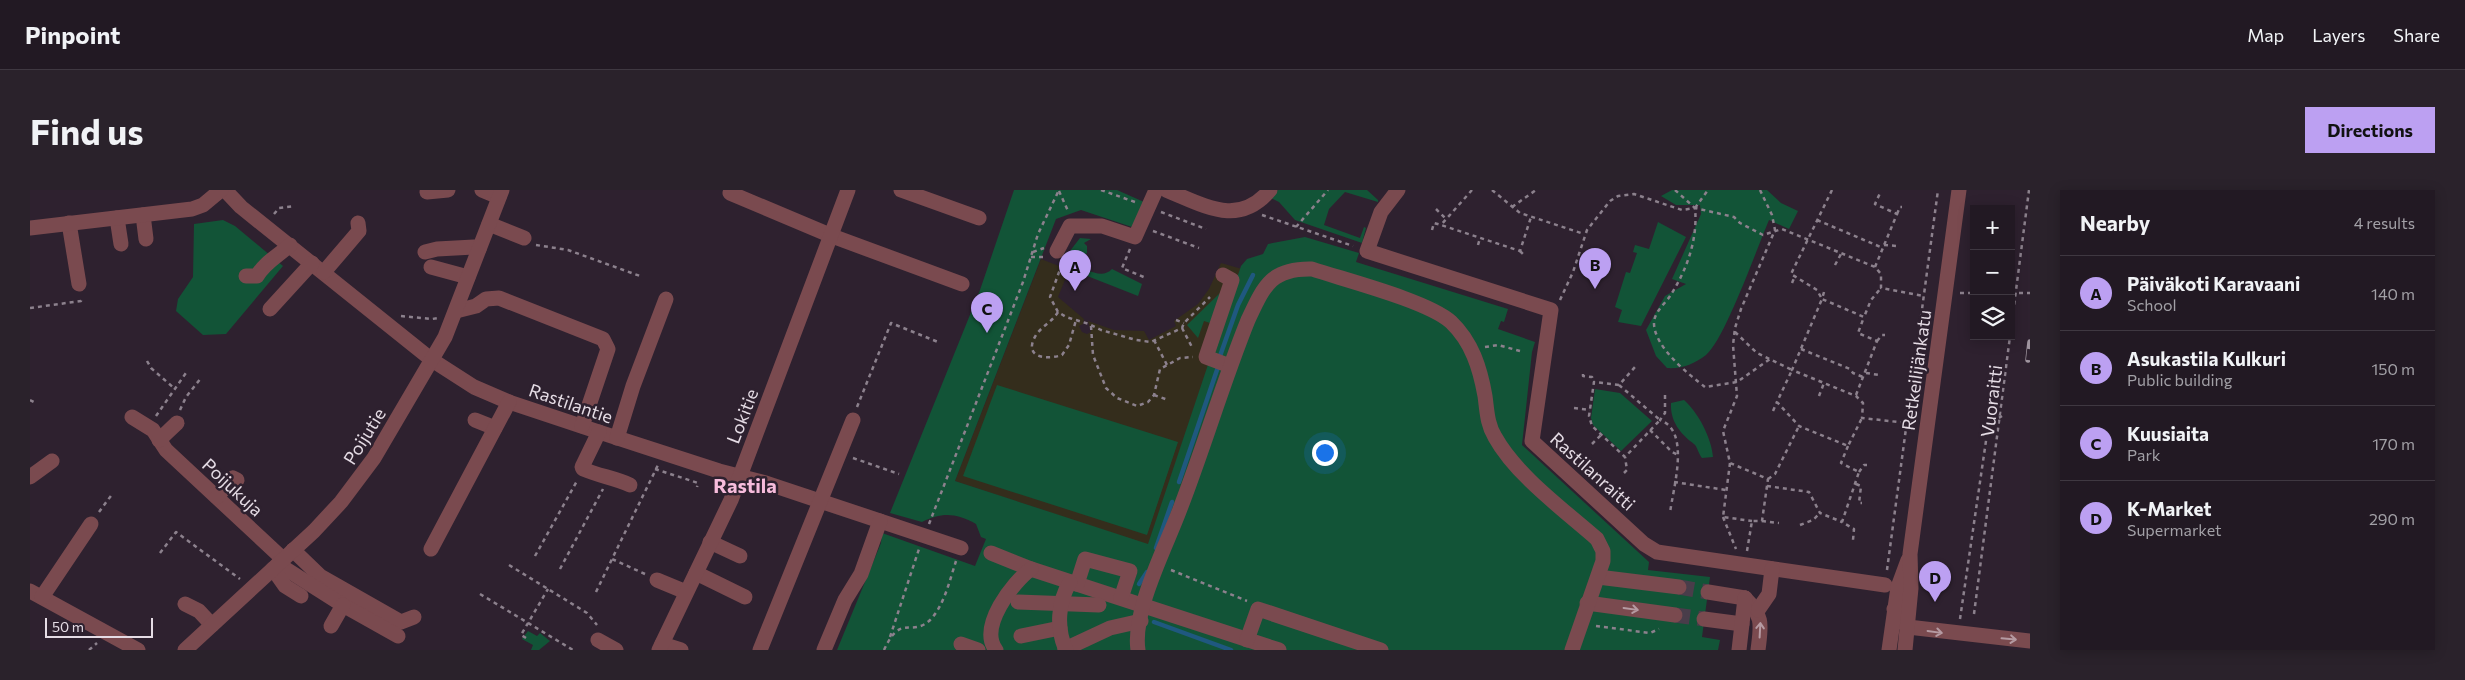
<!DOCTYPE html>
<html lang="en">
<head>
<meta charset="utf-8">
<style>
  :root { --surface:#221923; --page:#2a222b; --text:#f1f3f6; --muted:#a2a0a6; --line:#3f3841; --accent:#bca0f2 }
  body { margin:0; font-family:Commissioner,sans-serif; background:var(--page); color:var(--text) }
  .controls { position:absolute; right:15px; top:15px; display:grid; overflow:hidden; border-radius:0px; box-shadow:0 2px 12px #0003 }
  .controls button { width:45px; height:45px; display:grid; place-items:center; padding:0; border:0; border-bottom:1px solid var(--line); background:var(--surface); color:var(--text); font:25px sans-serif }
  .scale { position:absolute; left:15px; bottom:12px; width:108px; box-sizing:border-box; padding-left:5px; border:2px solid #e5dce5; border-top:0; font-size:14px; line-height:18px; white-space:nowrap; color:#e5dce5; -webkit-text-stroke:4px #2e212f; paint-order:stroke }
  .you { position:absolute; left:1294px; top:262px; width:18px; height:18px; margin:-12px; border:4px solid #fff; border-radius:50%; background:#1a73e8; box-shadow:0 0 0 8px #1a73e833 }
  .badge { display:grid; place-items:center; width:32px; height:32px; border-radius:50%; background:var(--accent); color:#111; font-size:16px; font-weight:700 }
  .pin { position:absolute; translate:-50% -41px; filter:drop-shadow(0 1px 2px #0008) }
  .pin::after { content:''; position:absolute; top:26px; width:18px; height:15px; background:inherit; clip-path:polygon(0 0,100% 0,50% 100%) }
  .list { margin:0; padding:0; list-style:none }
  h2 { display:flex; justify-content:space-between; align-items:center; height:65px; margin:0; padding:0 20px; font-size:21px }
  h2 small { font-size:16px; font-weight:400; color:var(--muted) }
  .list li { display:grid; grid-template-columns:32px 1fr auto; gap:15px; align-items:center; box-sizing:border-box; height:75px; padding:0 20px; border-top:1px solid var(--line) }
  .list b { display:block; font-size:19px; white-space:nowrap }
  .list p { margin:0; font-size:16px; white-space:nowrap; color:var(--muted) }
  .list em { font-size:16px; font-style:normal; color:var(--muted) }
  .icon { flex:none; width:28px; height:28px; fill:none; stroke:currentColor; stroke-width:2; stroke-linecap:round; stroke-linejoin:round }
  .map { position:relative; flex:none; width:2000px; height:460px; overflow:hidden; border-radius:0px }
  header { display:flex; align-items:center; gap:30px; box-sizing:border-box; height:70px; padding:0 25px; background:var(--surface); border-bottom:1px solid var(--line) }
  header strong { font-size:24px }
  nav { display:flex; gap:28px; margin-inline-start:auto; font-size:18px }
  .intro { display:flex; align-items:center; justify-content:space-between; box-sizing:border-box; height:120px; padding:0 30px }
  h1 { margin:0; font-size:35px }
  .button { padding:12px 22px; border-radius:0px; background:var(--accent); color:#111; font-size:18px; font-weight:700 }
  main { display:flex; gap:30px; padding:0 30px }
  aside { flex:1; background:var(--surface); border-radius:0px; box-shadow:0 2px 12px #0003 }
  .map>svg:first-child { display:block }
  .education { fill:#342d1c }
  .green { fill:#125437 }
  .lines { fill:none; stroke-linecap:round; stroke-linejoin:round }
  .stream { stroke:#1f587f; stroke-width:4.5 }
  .minor-tunnel { stroke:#493d4a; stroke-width:15; stroke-dasharray:15 8; stroke-linecap:butt }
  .path { stroke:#8c818d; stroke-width:2.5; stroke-dasharray:4 4; stroke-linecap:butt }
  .minor { stroke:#7a4a4f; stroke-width:15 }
  .rail-casing { stroke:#9f949f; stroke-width:5.5 }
  .rail { stroke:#2e212f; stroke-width:4; stroke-dasharray:11; stroke-linecap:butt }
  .oneway { stroke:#b59aa2 }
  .labels { text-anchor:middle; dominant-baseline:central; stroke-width:5; stroke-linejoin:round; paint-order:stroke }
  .street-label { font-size:18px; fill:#e5dce5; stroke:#2e212f }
  .quarter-label { font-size:20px; font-weight:bold; fill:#f7bcdc; stroke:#2e212f }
</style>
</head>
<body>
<header>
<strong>Pinpoint</strong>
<nav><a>Map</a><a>Layers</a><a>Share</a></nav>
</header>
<div class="intro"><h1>Find us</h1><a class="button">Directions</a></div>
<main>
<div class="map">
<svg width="2000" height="460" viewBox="0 0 2000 460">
  <rect width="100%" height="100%" fill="#2e212f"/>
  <polygon class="education" points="1011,69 1039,80 1028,107 1054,129 1053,134 1049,136 1052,142 1057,144 1061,142 1058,131 1084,140 1114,141 1119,150 1146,136 1144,131 1168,114 1179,99 1191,73 1212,79 1118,355 925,291"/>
  <g class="green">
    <path d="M984 0H1087L1114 12 1102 37 1051 20 1026 29 925 291 1118 354 1211 76 1217 69 1233 64 1238 54 1275 47 1329 63 1326 72 1478 119 1474 132 1471 131 1468 139 1505 152 1502 162 1492 255 1619 372 1618 380 1680 387 1672 447 1690 450 1688 460H807L851 353 852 343 945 376 956 349 951 347 946 334C926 323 912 322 892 332L860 323 950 100Z"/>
    <polygon points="1248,0 1337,0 1348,10 1348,12 1315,2 1299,19 1294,35 1330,48 1334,37 1336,38 1332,53 1265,30 1249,12 1241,8"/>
    <path d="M1642 0H1737L1751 13 1768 21 1759 39 1739 30C1727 58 1695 149 1676 165 1664 174 1652 179 1637 178L1626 166 1616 140 1635 106 1656 94 1642 89 1671 24 1670 15H1646L1631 6Z"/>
    <polygon points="193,30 205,36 253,76 196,144 173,145 146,121 148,109 163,87 164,34"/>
    <polygon points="1628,32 1656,47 1611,136 1588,132 1592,120 1585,117 1596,82 1600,83 1607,63 1603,62 1605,55 1619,59"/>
    <path d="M1050 48 1061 49 1054 53 1057 56V63L1045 70 1044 73C1055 79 1072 90 1082 79L1112 94 1108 106 1037 78 1040 61Z"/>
    <polygon points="1191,102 1180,133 1174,131 1168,148 1157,135"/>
    <polygon points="967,195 1148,252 1117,345 933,286"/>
    <polygon points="1565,199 1590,203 1622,231 1591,261 1563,235 1561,228"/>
    <path d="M1654 210C1668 222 1682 249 1683 267L1672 268C1669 265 1667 256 1664 254 1651 244 1640 232 1641 213Z"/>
    <polygon points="498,441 507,446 510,443 520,451 509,460 501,460 503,455 492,449"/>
  </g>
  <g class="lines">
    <g class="stream">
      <polyline points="1190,166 1208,115 1223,85"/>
      <polyline points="1149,292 1188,177"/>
      <polyline points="1126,358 1142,312"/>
      <polyline points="1109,394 1117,382"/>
      <polyline points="1124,432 1201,460"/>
    </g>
    <g class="minor-tunnel">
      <polyline points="1649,397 1678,402"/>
      <polyline points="1645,425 1674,429"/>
    </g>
    <g class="path">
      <polyline points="1071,0 1105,12"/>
      <polyline points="1442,0 1411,35 1490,61 1501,27"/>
      <polyline points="1462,0 1490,23 1554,44"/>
      <path d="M1645 0 1665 18C1668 49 1657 80 1640 106 1635 114 1625 121 1624 132 1623 156 1658 184 1675 197L1707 192 1740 169"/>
      <polyline points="1730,0 1742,25 1745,40 1711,119 1705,138 1703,155 1707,206 1693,241 1700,273 1738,289"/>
      <polyline points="1802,0 1761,84 1787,100 1792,109 1762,180 1826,206 1833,213 1832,228 1877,233"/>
      <polyline points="1029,1 1038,21"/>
      <polyline points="1482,17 1506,0"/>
      <polyline points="1665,18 1678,0"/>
      <polyline points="1406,19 1416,29"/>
      <polyline points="1131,22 1176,39"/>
      <polyline points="244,24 249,18 265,16"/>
      <polyline points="1867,24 1870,17 1872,17"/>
      <polyline points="1232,25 1323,56"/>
      <polyline points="1787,30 1853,58"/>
      <polyline points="1266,37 1298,0"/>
      <polyline points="1402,40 1404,33 1411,35"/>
      <polyline points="1123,41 1169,58"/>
      <polyline points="506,55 538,60 610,86"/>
      <polyline points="1448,55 1450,48"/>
      <polyline points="1854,55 1867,56"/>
      <polyline points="1100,59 1092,78 1116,88"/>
      <polyline points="1490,61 1493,64"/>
      <polyline points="1003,62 1014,58"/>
      <polyline points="1001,67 1014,67"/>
      <polyline points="1032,74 1020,107 1028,122 1036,127 1059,134 1071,140 1106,150 1121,152 1152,138 1154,133 1180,107"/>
      <polyline points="1805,75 1811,64"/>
      <polyline points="1845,77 1867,24 1845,14 1851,1"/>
      <polyline points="1762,93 1765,86"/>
      <polyline points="1794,102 1792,109 1834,127 1841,110 1851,98"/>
      <polyline points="1930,103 1944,103"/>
      <polyline points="1981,103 2000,103"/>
      <polyline points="1530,110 1543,82 1557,40 1580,11 1588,6 1604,4 1652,20 1665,18 1704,27 1710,33 1733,45 1752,39 1845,77 1851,84 1851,98 1894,106"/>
      <polyline points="0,118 51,111 51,108"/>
      <path d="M1028 122C1022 132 1012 136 1006 145 992 168 1017 170 1032 165L1039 155 1046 130"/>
      <polyline points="371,126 402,129 408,128"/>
      <polyline points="1146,130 1154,133"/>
      <polyline points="1061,136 1063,165 1076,198 1087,208 1107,216 1118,212 1124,205 1130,179 1150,168 1163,167"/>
      <polyline points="1152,138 1163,159"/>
      <polyline points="1705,142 1727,163 1762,180 1747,212 1769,236 1818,256 1832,228"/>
      <polyline points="1124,150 1137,175"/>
      <polyline points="1847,151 1852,145 1855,145"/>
      <polyline points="1455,157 1468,155 1490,161"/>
      <polyline points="1771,159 1820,179 1823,183 1833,187"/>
      <polyline points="117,171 121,178 145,199"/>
      <polyline points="1836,183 1849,185"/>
      <polyline points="1553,184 1553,186 1562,187 1564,192"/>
      <polyline points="1589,195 1630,230 1595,267 1562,236 1559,226 1564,192 1589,195 1605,177"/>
      <polyline points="1124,205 1138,210"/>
      <path d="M1635 205V223L1630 230C1661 241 1643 298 1640 323"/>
      <polyline points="1826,205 1847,151 1828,143 1834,127"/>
      <polyline points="1789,206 1794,193"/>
      <polyline points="0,210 4,212"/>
      <polyline points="827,217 861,133 908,152"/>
      <polyline points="1544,218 1560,220"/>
      <polyline points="150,220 156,207 171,188"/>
      <polyline points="1743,221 1747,212"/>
      <polyline points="126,226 158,180"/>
      <polyline points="1620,240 1642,262 1648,265"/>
      <polyline points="1562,254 1571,245"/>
      <polyline points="1818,256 1811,273 1829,282 1812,332 1824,339 1823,350"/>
      <polyline points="823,268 869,284"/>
      <polyline points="1700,273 1693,327 1722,331"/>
      <polyline points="625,279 668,293 667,297"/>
      <polyline points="1829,282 1834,275 1837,275"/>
      <polyline points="1594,283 1597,280 1595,267"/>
      <polyline points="1738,289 1745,284 1769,236"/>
      <polyline points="1644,292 1696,300"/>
      <polyline points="1826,294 1831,296 1829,313 1832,313"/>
      <polyline points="1737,296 1779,302 1790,323 1812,332"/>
      <polyline points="69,322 83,303"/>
      <polyline points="1693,327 1706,359"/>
      <polyline points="1732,331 1749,333"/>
      <polyline points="899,334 993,92 1008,44 1029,0"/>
      <polyline points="1770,335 1783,330 1790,323"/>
      <polyline points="1717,361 1722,331 1732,331 1738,289"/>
      <polyline points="130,363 146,342 210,389"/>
      <polyline points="505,366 547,291"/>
      <polyline points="479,375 557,423 567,435"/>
      <polyline points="530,379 573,299"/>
      <polyline points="1141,380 1217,411"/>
      <polyline points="1857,380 1908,0"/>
      <polyline points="615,384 582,369 628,275"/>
      <polyline points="566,402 582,369"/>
      <polyline points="450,404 543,460"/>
      <polyline points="1944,424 1999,0"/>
      <polyline points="1930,429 1957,244 1962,232 1972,226"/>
      <polyline points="1566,436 1620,443 1629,439"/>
      <polyline points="860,447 889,359"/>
      <polyline points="496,448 491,445 518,399"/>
      <polyline points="59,460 67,453"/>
      <path d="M854 460C871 423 880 447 899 431 914 417 920 389 926 371"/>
    </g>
    <g class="minor">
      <polyline points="195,0 211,17 402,170 444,197 479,212 569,242 689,281 736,293 931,358"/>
      <polyline points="452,0 469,7"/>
      <polyline points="871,0 949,28"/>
      <path d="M1136 0C1174 15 1208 38 1240 0"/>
      <polyline points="1368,0 1351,22 1337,61 1521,120 1502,251 1614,354 1627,362 1855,395"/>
      <polyline points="397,2 418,0"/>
      <polyline points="700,3 802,46 932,94"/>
      <polyline points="113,25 116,49"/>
      <polyline points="87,28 91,54"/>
      <polyline points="39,33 49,94"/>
      <polyline points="459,34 494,48"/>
      <polyline points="0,38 162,19 173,15 191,0"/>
      <polyline points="1027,61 1040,36 1072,36 1105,47 1126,0"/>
      <polyline points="395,62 407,59 444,57 449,59"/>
      <polyline points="401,77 438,87"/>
      <polyline points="294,82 329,41 328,33"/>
      <polyline points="1193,85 1202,90 1176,167 1200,176"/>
      <path d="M216 86H227C235 72 248 66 260 55"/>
      <polyline points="240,119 282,73"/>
      <polyline points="426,121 446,116 456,109 469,108 573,149 578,159 552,236"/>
      <polyline points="102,227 123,240 136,260 253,369"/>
      <polyline points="445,230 465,238"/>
      <path d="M569 242 552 277 553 279C569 286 585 288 600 295"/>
      <polyline points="587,248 603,196 636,109"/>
      <polyline points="129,250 147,233"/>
      <polyline points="0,287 22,271"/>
      <polyline points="187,307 203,288 207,290"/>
      <polyline points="680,352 710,366"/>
      <polyline points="401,359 479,212"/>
      <polyline points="263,360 290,386 371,432 384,427"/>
      <polyline points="961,363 1001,379 1249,460"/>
      <polyline points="248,374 311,414 368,446"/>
      <polyline points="243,379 255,396 271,406"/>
      <polyline points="666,383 715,407"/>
      <polyline points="1568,387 1649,397"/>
      <polyline points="627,390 656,402"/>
      <polyline points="1047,394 1055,369 1100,381 1091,408"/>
      <polyline points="0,401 108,460"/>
      <polyline points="1678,402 1715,408"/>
      <polyline points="12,407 61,334"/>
      <path d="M1715 408C1734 427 1731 435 1728 460"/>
      <polyline points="988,412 1069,415"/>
      <polyline points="1557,413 1645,425"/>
      <polyline points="155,414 169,421 182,435"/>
      <polyline points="1864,419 1869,429 1878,437 2000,451"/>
      <polyline points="1728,420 1739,404 1742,379"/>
      <polyline points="1674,429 1712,434"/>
      <polyline points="301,436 313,415"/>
      <polyline points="991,446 1030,438"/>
      <polyline points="568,450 586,460"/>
      <polyline points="1217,450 1228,419 1351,460"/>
      <polyline points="632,454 651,460"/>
      <polyline points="931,454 948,460"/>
      <polyline points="1035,459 1080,438 1111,431"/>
      <polyline points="155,460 284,341 311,312 344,268 415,147 472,0"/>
      <polyline points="629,460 701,310 818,0"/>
      <polyline points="730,460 823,230"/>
      <polyline points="794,460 815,410 831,384 850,331"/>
      <path d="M966 460C948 437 983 392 1001 379"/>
      <path d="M1036 460C1026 438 1028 412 1040 392"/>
      <path d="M1108 460C1102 421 1136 357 1150 319 1174 257 1193 192 1218 130 1234 96 1241 78 1282 79 1315 90 1398 111 1421 132 1442 152 1450 178 1455 206 1457 220 1457 234 1465 247 1486 285 1534 320 1567 349L1573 361V371L1542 460"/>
      <polyline points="1709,460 1715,408"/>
      <polyline points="1859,460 1868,397 1878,370"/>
      <polyline points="1875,460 1881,398 1880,364 1929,0"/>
    </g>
    <defs>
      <polyline id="rail" points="1998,170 2000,152"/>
    </defs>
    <use href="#rail" class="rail-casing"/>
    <use href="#rail" class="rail"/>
  </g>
  <defs><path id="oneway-shaft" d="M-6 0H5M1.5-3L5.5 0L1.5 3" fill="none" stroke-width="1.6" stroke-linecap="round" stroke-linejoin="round" transform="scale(1.25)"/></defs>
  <g class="oneway">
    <use href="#oneway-shaft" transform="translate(1601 419) rotate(8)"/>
    <use href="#oneway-shaft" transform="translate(1730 440) rotate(-87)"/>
    <use href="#oneway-shaft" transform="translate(1905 442) rotate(8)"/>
    <use href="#oneway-shaft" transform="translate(1979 449) rotate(5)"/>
  </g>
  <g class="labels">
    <g class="street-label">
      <text transform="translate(1886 180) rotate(-82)">Retkeilijänkatu</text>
      <text transform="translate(1961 211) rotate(-83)">Vuoraitti</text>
      <text transform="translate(541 213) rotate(19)">Rastilantie</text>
      <text transform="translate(712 226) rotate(-69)">Lokitie</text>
      <text transform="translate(334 246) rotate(-58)">Poijutie</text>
      <text transform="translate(1563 281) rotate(42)">Rastilanraitti</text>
      <text transform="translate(203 297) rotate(43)">Poijukuja</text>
    </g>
    <g class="quarter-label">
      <text x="715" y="295">Rastila</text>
    </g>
  </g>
</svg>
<div class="controls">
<button>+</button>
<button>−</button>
<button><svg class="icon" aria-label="layers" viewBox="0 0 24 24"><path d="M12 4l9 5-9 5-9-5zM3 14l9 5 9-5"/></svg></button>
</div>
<div class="scale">50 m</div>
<div class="you"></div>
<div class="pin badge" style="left:1045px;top:101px">A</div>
<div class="pin badge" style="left:1565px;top:99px">B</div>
<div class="pin badge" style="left:957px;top:143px">C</div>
<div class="pin badge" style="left:1905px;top:412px">D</div>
</div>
<aside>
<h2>Nearby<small>4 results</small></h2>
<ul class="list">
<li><span class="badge">A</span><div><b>Päiväkoti Karavaani</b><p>School</p></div><em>140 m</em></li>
<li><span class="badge">B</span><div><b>Asukastila Kulkuri</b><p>Public building</p></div><em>150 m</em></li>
<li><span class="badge">C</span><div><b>Kuusiaita</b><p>Park</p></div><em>170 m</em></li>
<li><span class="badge">D</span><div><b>K-Market</b><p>Supermarket</p></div><em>290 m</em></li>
</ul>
</aside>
</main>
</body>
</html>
